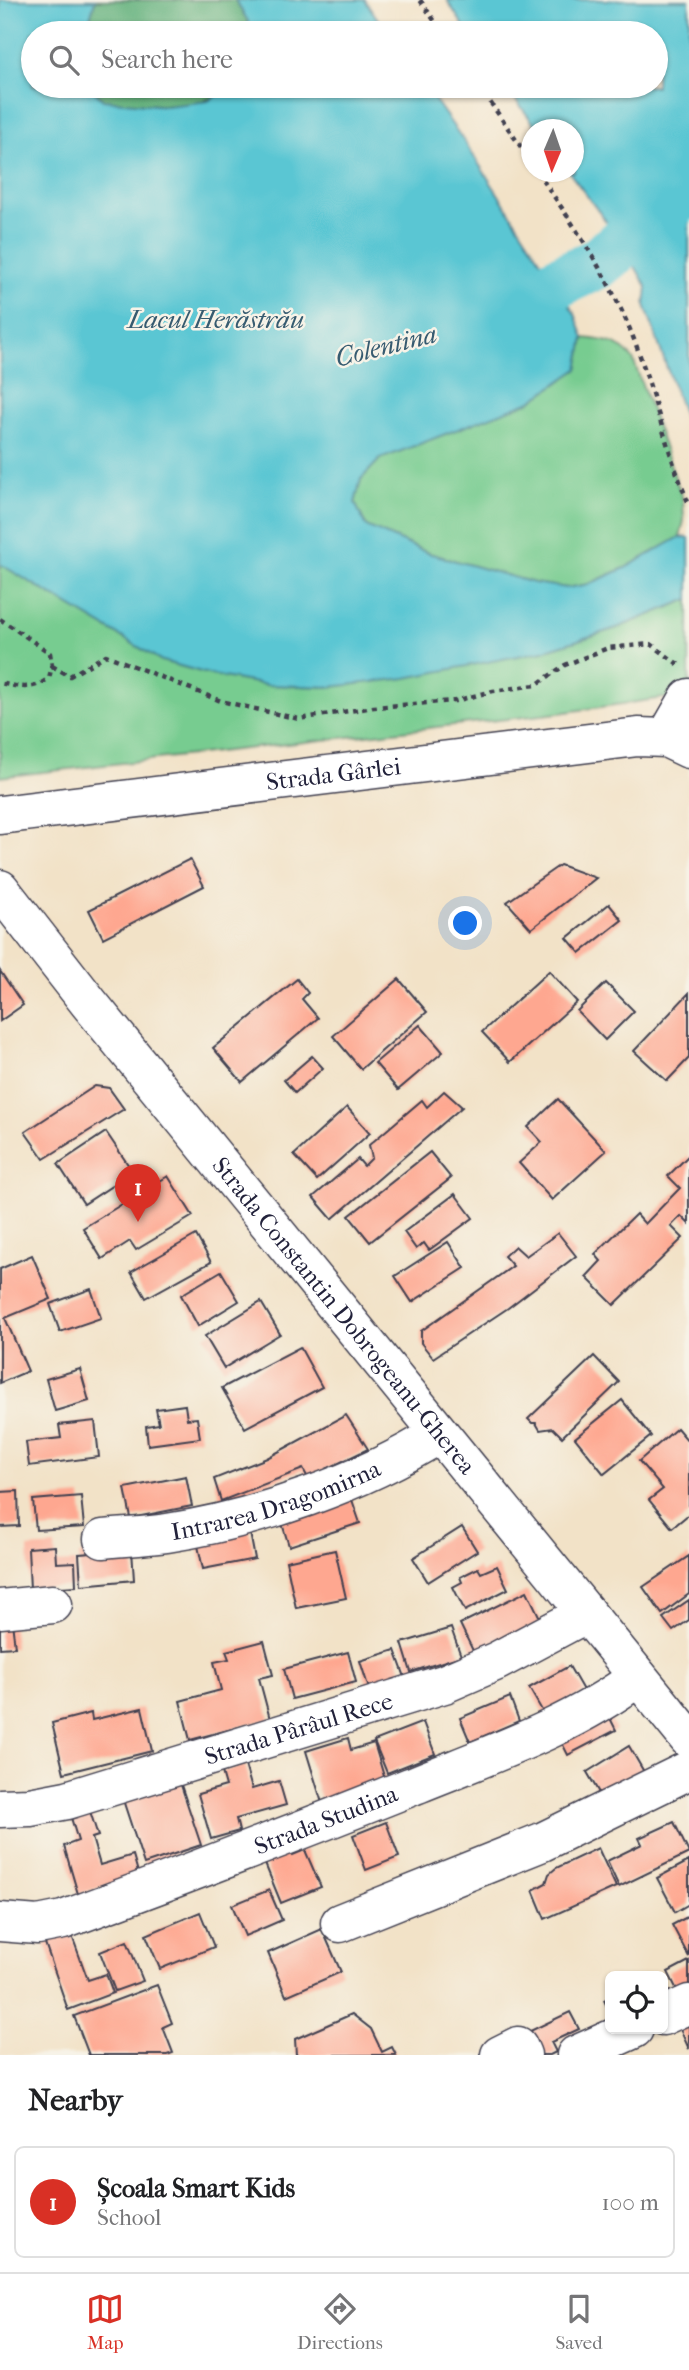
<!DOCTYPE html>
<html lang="en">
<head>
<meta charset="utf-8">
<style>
  :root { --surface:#fff; --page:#f6f6f6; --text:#202124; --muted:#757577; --line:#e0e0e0; --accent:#d93025 }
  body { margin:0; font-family:"IM FELL French Canon",serif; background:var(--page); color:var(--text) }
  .controls { position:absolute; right:21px; bottom:21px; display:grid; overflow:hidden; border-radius:10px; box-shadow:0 2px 5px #0004 }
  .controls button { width:63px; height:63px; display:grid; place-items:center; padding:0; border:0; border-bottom:2px solid var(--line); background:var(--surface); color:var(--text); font:35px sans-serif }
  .compass { position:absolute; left:521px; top:119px; width:63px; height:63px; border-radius:50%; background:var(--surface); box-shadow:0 2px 5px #0004; rotate:182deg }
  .you { position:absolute; left:466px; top:924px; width:24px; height:24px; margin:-18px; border:5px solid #fff; border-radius:50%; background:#1a73e8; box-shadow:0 0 0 10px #1a73e833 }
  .badge { display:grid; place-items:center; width:46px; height:46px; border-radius:50%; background:var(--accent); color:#fff; font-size:23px; font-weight:700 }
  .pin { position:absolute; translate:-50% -58px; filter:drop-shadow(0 2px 4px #0008) }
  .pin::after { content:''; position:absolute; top:37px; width:24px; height:21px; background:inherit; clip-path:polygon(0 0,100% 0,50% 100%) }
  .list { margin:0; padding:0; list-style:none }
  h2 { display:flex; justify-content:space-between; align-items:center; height:91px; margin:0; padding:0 28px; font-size:30px }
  h2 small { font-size:23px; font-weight:400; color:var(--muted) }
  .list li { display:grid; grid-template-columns:46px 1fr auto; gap:21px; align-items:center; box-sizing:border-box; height:112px; margin:0 14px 14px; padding:0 14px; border:2px solid var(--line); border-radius:10px }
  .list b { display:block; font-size:26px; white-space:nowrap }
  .list p { margin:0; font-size:23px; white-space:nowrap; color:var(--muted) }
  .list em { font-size:23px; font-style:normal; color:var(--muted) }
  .icon { flex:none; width:38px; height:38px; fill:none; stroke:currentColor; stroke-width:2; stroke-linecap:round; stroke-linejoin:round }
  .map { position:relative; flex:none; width:689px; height:2055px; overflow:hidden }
  .search { position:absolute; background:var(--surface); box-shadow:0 2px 5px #0004; left:21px; right:21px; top:21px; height:77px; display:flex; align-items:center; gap:18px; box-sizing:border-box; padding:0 24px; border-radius:38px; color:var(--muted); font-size:26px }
  .sheet { height:217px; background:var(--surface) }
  nav { display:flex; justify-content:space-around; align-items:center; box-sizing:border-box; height:98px; border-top:2px solid var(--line); background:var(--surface); font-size:19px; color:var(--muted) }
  nav a { display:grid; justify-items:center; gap:4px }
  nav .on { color:var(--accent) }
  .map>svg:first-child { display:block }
  .green { fill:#77cc90; stroke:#4c7766; stroke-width:2 }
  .forest { fill:#61b07a; stroke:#42695a; stroke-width:2 }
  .water { fill:#5ac6d3; stroke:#3e7487; stroke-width:2 }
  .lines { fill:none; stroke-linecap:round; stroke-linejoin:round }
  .river { stroke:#5ac6d3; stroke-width:52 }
  .building { fill:#fea790 }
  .minor-casing { stroke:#413f50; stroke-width:41 }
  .path { stroke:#413f50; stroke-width:4.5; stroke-dasharray:5 5; stroke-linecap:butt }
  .minor { stroke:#fff; stroke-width:38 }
  .labels { text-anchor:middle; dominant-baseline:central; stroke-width:5; stroke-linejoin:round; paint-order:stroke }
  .street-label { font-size:24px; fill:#22223b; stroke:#f7f3e8 }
  .water-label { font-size:26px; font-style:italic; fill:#365b70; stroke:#f7f3e8 }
</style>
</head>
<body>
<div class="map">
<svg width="689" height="2055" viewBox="0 0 689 2055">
  <rect width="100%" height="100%" fill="#f7f3e8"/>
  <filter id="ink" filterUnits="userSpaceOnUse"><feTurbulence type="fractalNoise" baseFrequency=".0143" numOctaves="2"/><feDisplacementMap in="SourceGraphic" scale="14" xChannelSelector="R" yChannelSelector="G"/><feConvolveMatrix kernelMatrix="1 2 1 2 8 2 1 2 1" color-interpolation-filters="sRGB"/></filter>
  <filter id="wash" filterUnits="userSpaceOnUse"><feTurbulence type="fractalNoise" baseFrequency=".00686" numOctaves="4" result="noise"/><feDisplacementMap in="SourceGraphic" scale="28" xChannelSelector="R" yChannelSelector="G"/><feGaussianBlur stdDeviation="1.57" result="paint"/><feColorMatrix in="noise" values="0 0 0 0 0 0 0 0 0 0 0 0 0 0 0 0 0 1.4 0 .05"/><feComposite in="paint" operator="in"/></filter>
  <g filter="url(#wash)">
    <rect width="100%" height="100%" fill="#f2e2c7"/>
    <g class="green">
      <path d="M584 338C605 340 620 342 633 359L683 500 684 521 680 537 625 568 589 584 567 588 534 583 428 553 366 526 355 503 361 479 380 459 531 401 578 369Z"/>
      <polygon points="0,564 162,661 212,675 268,685 331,687 543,651 617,628 689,599 689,691 678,696 559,713 0,777"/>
    </g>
    <g class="forest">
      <polygon points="95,0 235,0 248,21 248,33 86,33"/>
      <path d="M89 86H232C197 115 145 104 103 100Z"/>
    </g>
    <g class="water">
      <polygon points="0,0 95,0 86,33 33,33 33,86 89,86 103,100 166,106 208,101 232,86 425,86 468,147 575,314 584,338 578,369 531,401 380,459 361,479 355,503 366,526 428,553 534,583 567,588 589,584 625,568 680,537 689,538 689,599 617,628 543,651 406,678 331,687 267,685 212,675 162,661 0,564"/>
      <polygon points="235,0 365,0 387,33 248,33 248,21"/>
      <polygon points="447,0 689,0 689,431 645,305 647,287 633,263 626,264 612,242 617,236 569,172 574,172 574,130 538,129 505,86 656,86 656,33 468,33"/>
    </g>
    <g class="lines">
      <polyline class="river" points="492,313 598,263 689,189"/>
    </g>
    <g id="blocks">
      <g class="building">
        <polygon points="190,859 204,886 103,938 89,910"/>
        <polygon points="560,865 596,878 531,929 507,902"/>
        <polygon points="609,904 622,920 580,953 567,938"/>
        <polygon points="0,971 23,1005 0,1021"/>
        <polygon points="549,971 577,1002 510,1062 482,1032"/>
        <polygon points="297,979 308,993 302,999 318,1018 242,1082 213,1048"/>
        <polygon points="399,979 427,1012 361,1069 333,1036"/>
        <polygon points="606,983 634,1011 605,1040 577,1011"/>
        <polygon points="689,993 689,1058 667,1081 634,1051"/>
        <polygon points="420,1025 443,1052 398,1090 375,1063"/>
        <polygon points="312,1056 323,1068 295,1093 284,1080"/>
        <polygon points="95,1086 109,1088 124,1109 44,1159 25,1132"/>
        <polygon points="444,1091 462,1107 332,1219 313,1197 358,1159 364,1166 372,1158 369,1145 422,1100 427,1107"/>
        <polygon points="558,1099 606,1151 552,1200 519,1163 542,1142 528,1127"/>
        <polygon points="347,1107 370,1133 317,1180 294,1155"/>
        <polygon points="106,1132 133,1172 84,1204 58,1164"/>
        <polygon points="430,1152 451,1178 370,1242 349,1216"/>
        <polygon points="689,1155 689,1224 681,1216 671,1226 683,1238 614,1305 586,1277 601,1261 595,1254 636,1214 645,1224 680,1188 668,1176"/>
        <polygon points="168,1176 193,1216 136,1250 130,1241 102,1259 83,1228"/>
        <polygon points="455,1194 473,1218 429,1250 424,1243 416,1249 404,1232"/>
        <polygon points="558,1233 576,1256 508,1308 433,1358 421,1343 421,1331 513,1266 504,1256 515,1246 526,1256"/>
        <polygon points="196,1235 211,1262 146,1298 131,1272"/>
        <polygon points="448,1242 465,1268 412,1302 395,1276"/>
        <polygon points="32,1255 51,1299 5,1318 28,1371 0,1383 0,1269"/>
        <polygon points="221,1271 239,1301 198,1326 181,1295"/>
        <polygon points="91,1289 101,1318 60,1332 50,1304"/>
        <polygon points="261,1302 280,1334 224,1368 205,1336"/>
        <polygon points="300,1347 322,1387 245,1428 222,1388"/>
        <polygon points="594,1356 619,1382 562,1437 553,1428 540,1430 536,1423 532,1423 528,1419"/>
        <polygon points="80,1369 89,1401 55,1411 46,1379"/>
        <polygon points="622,1400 651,1436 604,1474 575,1438"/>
        <polygon points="185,1405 187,1419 197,1418 200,1438 148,1445 146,1426 159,1424 156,1409"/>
        <polygon points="346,1415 368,1449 308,1478 303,1469 221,1501 214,1479 267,1458"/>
        <polygon points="95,1421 99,1457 29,1466 26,1442 61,1438 59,1425"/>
        <polygon points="677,1428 689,1442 689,1514 672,1528 649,1500 663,1489 639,1461"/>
        <polygon points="186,1476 192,1506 131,1518 125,1488"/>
        <polygon points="18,1491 19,1526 0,1527 0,1492"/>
        <polygon points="350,1494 360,1523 289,1546 280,1517"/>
        <polygon points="81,1496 84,1527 36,1530 33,1500"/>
        <polygon points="248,1522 255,1559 203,1569 197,1541"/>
        <polygon points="462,1527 477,1551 428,1582 413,1558"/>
        <polygon points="55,1546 56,1563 75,1562 76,1586 30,1589 28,1548"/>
        <polygon points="132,1550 134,1580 81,1585 79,1554"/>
        <polygon points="335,1550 346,1598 296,1608 286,1561"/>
        <polygon points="689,1556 689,1594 662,1614 643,1587"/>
        <polygon points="497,1566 508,1589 465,1611 453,1587 462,1582 460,1577 478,1568 481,1573"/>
        <polygon points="527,1591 542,1622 475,1655 460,1624"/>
        <polygon points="689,1600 689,1620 673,1631 663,1618"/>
        <polygon points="11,1614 15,1647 0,1648 0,1615"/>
        <polygon points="451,1628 461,1656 411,1672 402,1643"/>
        <polygon points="264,1641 273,1675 259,1678 270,1719 190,1740 180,1701 221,1690 214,1662 229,1659 226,1651"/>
        <polygon points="395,1650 406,1680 370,1692 360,1661"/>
        <polygon points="348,1652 356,1682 292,1699 284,1669"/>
        <polygon points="569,1666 584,1692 544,1714 529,1688"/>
        <polygon points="510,1697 519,1721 470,1742 460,1718"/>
        <polygon points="142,1708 152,1751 64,1773 52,1723 91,1713 92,1720"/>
        <polygon points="606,1710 616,1730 568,1755 558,1735"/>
        <polygon points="423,1722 435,1754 387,1773 374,1741"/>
        <polygon points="348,1738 351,1750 374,1743 386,1783 322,1803 306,1751"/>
        <polygon points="629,1746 644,1772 602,1798 587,1772"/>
        <polygon points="245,1765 252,1789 279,1781 286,1805 236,1819 239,1831 211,1839 198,1794 226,1786 222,1772"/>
        <polygon points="180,1782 201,1845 144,1864 123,1800"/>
        <polygon points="88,1805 98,1836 92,1838 100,1865 133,1855 139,1876 78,1894 64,1846 78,1841 69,1811"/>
        <polygon points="386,1822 399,1857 366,1870 353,1835"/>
        <polygon points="674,1822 689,1853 619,1887 607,1861 642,1844 639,1838"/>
        <polygon points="289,1844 293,1855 305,1850 321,1887 281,1903 261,1854"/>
        <polygon points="598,1848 616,1887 545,1919 533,1890 546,1883 549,1874 556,1868"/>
        <polygon points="689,1861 689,1904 675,1912 657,1878"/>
        <polygon points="269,1890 282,1920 245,1936 232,1905"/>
        <polygon points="200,1912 214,1947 160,1969 146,1935"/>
        <polygon points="689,1916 689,1957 672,1925"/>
        <polygon points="322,1929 341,1972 286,1996 268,1953"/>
        <polygon points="71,1933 88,1980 106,1974 113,1993 68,2010 45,1943"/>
        <polygon points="127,1941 143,1981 115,1991 100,1952"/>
        <polygon points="689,1961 689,1994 681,1998 668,1972"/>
        <polygon points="157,1985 172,2023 163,2027 173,2053 167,2055 89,2055 74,2016"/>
        <polygon points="610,1997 610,2013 604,2000"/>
        <polygon points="570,2012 579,2029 551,2042 556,2052 550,2055 537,2055 526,2033"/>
        <polygon points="689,2012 689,2049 675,2018"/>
        <polygon points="352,2014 371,2029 382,2052 392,2047 396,2055 296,2055 295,2039"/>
      </g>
    </g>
  </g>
  <g filter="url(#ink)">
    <use href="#blocks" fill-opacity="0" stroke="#413f50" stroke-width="2"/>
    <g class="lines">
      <defs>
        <g id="minor">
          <polyline points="666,738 689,698"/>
          <path id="s1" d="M0 815 638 737 666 738 689 749"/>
          <path id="s2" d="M0 889 89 1003 689 1739"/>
          <path id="s3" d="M103 1539C124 1537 146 1536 167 1533 257 1519 362 1483 439 1434"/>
          <polyline points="0,1609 53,1604"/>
          <path id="s4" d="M0 1808 30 1807 67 1800 444 1684 497 1661 574 1620 585 1612"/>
          <path id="s5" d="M0 1922 38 1925 63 1920C179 1877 295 1833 410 1787 488 1755 570 1728 638 1677"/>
          <polyline points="340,1923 542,1842 689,1770"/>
          <polyline points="663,2016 689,2004"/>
          <polyline points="500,2055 518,2046 522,2055"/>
          <polyline points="576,2055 634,2029"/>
        </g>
      </defs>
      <use href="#minor" class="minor-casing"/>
      <g class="path">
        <polyline points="420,0 443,33"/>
        <polyline points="479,86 532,163"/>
        <path d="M537 172C575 226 611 280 635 342 655 395 666 451 689 504"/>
        <path d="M0 619 50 653 52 666 49 678C33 691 19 687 0 683"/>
        <polyline points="52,666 70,676 106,655 221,701 299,719 374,707 455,701 493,691 536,685 565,665 608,648 651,644 682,667"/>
      </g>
      <use href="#minor" class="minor"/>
    </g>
  </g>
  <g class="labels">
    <g class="street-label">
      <text stroke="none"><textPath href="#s1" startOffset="336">Strada Gârlei</textPath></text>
      <text stroke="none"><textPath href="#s2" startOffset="548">Strada Constantin Dobrogeanu-Gherea</textPath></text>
      <text stroke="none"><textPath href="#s3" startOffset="178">Intrarea Dragomirna</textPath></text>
      <text stroke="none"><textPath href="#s4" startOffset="310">Strada Pârâul Rece</textPath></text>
      <text stroke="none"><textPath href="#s5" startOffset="345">Strada Studina</textPath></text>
    </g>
    <g class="water-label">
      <text x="216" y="319">Lacul Herăstrău</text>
      <text transform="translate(386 346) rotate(-14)">Colentina</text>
    </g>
  </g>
</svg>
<div class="controls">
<button><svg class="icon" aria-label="locate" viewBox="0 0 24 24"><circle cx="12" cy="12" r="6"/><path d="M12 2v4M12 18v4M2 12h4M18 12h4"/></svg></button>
</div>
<svg class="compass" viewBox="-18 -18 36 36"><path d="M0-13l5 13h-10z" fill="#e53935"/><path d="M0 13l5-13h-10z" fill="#757577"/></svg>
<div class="you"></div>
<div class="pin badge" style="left:138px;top:1222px">1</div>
<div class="search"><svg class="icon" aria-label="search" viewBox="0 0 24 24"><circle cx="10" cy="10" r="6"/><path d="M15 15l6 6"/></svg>Search here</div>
</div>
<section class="sheet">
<h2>Nearby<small></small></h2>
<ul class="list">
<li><span class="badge">1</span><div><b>Școala Smart Kids</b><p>School</p></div><em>100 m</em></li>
</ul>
</section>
<nav>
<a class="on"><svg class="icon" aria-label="map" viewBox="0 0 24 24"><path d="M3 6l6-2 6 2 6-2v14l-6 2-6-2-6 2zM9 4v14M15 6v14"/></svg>Map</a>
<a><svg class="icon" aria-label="directions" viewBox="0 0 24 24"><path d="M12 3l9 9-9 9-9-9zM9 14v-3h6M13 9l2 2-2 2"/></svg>Directions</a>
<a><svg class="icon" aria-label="saved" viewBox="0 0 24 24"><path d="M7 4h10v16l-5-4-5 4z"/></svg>Saved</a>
</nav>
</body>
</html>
